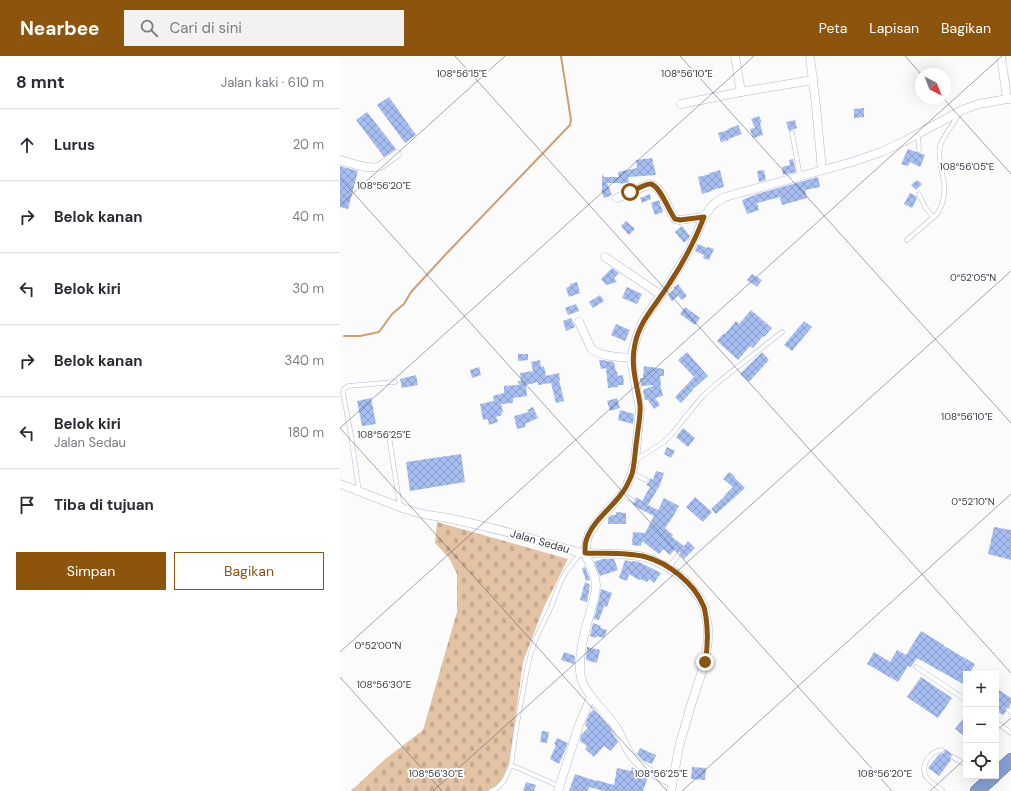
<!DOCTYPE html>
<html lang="id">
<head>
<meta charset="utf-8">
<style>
  :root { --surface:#fff; --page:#f2f2f3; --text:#2b2b33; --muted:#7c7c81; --line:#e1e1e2; --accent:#8d540e }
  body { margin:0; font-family:"DM Sans",sans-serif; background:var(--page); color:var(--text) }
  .controls { position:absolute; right:12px; bottom:12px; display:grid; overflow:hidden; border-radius:0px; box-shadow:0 4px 16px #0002 }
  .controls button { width:36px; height:36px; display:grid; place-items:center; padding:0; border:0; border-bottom:1px solid var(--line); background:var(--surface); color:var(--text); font:20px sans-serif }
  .compass { position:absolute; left:575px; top:12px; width:36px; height:36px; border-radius:50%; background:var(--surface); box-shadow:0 4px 16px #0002; rotate:138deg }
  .stop { position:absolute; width:12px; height:12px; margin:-9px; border:3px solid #8d540e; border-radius:50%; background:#fff }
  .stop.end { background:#8d540e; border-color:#fff; box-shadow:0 1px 4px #0008 }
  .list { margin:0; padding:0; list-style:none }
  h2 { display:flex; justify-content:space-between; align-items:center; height:52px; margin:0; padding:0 16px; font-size:17px }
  h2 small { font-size:13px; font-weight:400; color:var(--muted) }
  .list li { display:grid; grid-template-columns:26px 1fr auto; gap:12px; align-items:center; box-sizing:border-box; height:72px; padding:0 16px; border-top:1px solid var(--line) }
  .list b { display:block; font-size:15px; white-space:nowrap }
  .list p { margin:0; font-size:13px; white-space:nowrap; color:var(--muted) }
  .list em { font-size:13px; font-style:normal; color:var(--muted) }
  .actions { display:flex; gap:8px; padding:12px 16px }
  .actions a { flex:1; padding:9px 0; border:1px solid var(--accent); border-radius:0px; text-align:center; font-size:14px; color:var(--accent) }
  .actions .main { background:var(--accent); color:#fff }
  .icon { flex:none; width:22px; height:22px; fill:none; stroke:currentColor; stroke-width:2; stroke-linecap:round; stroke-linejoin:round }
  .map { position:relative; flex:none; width:671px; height:735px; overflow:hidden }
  header { display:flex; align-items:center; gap:24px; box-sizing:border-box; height:56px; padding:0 20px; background:var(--accent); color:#fff }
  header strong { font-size:19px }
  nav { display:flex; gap:22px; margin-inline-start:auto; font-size:14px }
  .search { width:280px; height:36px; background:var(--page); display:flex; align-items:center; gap:10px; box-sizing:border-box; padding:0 14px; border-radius:0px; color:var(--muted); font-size:15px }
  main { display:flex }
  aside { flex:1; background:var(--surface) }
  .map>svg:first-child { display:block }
  .cemetery { fill:url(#cemetery-stones) }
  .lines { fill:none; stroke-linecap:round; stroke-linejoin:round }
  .stream { stroke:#cc9f75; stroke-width:2 }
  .building { fill:url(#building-cross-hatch) }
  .service-casing { stroke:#b2bbce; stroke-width:5 }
  .minor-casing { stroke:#b2bbce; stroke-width:9 }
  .trunk-casing { stroke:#576c9b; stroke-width:14 }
  .service { stroke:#fff; stroke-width:4 }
  .minor { stroke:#fff; stroke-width:8 }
  .trunk { stroke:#869fd4; stroke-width:13 }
  .route { stroke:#8d540e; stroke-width:5 }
  .ticks { fill:none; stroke:#373b43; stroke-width:1; stroke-opacity:0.45 }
  .labels { text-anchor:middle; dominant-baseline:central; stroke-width:3.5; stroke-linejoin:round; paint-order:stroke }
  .street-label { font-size:11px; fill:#373b43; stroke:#fff }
  .ticks-label { font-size:10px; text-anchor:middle; fill:#373b43; stroke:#fff; stroke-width:3.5; stroke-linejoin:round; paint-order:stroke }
</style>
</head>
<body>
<header>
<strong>Nearbee</strong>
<div class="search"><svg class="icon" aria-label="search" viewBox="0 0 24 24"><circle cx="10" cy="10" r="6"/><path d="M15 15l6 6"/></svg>Cari di sini</div>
<nav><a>Peta</a><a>Lapisan</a><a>Bagikan</a></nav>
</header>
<main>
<aside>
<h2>8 mnt<small>Jalan kaki · 610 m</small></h2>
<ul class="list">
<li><svg class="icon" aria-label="ahead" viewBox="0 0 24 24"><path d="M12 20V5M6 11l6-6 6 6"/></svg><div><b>Lurus</b></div><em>20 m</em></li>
<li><svg class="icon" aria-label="right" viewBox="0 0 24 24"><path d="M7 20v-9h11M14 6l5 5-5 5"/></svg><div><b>Belok kanan</b></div><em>40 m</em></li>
<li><svg class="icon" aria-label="left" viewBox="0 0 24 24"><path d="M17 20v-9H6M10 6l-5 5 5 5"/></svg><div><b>Belok kiri</b></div><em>30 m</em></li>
<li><svg class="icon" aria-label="right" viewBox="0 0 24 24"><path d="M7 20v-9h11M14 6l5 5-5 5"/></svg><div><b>Belok kanan</b></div><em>340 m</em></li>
<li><svg class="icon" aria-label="left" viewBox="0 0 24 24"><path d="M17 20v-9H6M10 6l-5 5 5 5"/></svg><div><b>Belok kiri</b><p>Jalan Sedau</p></div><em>180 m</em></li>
<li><svg class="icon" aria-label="arrive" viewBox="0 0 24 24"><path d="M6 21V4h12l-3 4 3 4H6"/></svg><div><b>Tiba di tujuan</b></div></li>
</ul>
<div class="actions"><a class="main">Simpan</a><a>Bagikan</a></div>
</aside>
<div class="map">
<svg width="671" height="735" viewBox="0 0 671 735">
  <defs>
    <pattern id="cemetery-stones" width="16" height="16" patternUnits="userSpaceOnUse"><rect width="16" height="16" fill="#e4c3a5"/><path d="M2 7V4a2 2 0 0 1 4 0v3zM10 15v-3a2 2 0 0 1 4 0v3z" fill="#c4a88f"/></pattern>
    <pattern id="building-cross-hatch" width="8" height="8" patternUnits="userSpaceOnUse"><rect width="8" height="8" fill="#a6bef2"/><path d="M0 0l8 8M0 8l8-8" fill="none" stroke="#889cc6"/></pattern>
  </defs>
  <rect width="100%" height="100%" fill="#fbfbfb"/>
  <polygon class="cemetery" points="97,466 228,503 204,551 183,606 169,709 156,735 11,735 44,704 83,674 117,556 117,518 109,502 95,487"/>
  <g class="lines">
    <polyline class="stream" points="4,280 20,280 39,276 52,258 64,248 71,236 106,198 230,69 231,64 221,0"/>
  </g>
  <g class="building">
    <polygon points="49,41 76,79 65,87 37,49"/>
    <polygon points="524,52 524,61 514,62 514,53"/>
    <polygon points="27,56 56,93 44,101 16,64"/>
    <polygon points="419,60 422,66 420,67 423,79 413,82 410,73 415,72 411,63"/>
    <polygon points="455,64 457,72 449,75 446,66"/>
    <polygon points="398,69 402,78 388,83 389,84 381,86 378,77 388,74 388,73"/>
    <polygon points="568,93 585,99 580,111 570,106 568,110 561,108"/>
    <polygon points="312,102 316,119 288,121 289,126 281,128 280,127 267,127 272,139 264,142 261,134 262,134 262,118 264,121 279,121 278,116 297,112 296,104"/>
    <polygon points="453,103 456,116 443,119 442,111 450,109 449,104"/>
    <polygon points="0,110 18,115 8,153 0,151"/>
    <polygon points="380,114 384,131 372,134 372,135 362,138 358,121 370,118 370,117"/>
    <polygon points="424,114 426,124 419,126 417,115"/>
    <polygon points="478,121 480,131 465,134 467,142 442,149 440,141 417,147 419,154 407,158 402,144 417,138"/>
    <polygon points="577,124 582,128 576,134 571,129"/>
    <polygon points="570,137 576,140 577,142 572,152 564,148"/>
    <polygon points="310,138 311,143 302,147 300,142"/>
    <polygon points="319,144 323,156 315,159 311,147"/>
    <polygon points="286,165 295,173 289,179 281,170"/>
    <polygon points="342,170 350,180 348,183 344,187 335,176"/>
    <polygon points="358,188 367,192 368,191 374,193 369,204 363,202 364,199 355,195"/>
    <polygon points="272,212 279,217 274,222 277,226 266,229 261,223"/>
    <polygon points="412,218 422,224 417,231 407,224"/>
    <polygon points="237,226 240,237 229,241 226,232 230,230 230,228"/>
    <polygon points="338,228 347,240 342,244 338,240 332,245 328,239 334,233 333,232"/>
    <polygon points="287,231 302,238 297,248 282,242"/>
    <polygon points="260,239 264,245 253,252 249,246"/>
    <polygon points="236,248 239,255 228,259 225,252"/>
    <polygon points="345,251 360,262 355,269 340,258"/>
    <polygon points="411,254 432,272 424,281 423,280 413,292 410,290 398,304 377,285 384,277 385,278 396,265 399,268"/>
    <polygon points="231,262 235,271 226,275 223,265"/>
    <polygon points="464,265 472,271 452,295 444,289"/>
    <polygon points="276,268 290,274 285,285 271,279"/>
    <polygon points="347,296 368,320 352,334 353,334 341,347 335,341 354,321 338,304"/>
    <polygon points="422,296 429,304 409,326 400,318"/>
    <polygon points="178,298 188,298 188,304 178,305"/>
    <polygon points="200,304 201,311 204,310 206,320 219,317 220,324 219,324 224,345 216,347 211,327 198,329 198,326 186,329 187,340 173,342 173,347 161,348 163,356 161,357 162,359 156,361 158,366 149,369 148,363 143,364 140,348 154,345 153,340 164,337 164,330 179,329 178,325 181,325 180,317 193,315 191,306"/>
    <polygon points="259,304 262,304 274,306 276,316 277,315 278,320 283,319 284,329 278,329 278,331 268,332 266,312 261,313"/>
    <polygon points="304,310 324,313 324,320 320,320 321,328 320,327 323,340 315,342 320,349 314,353 308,344 305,344 303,334 313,330 313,329 301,330 300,322 303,322"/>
    <polygon points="139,311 141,319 132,322 130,314"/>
    <polygon points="76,319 78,329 62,332 60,323"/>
    <polygon points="31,342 36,368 22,370 17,345"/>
    <polygon points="277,342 280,352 270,355 267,345"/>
    <polygon points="193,351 198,362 185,368 186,371 177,373 174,360 189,356 187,354"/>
    <polygon points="280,354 294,358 293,368 278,364"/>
    <polygon points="343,372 355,382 348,391 336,381"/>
    <polygon points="327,391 335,395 331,402 324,398"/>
    <polygon points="121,398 125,426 70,435 66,406"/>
    <polygon points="316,415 324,417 320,429 308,449 318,454 324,442 339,450 332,462 325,472 333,479 332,481 344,490 348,485 355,492 344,503 341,500 340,496 337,496 335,493 330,499 323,493 319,498 302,485 301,490 292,489 293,476 305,477 314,460 300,453 292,448 295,446 296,441 302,445 310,431 306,429 309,426 310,422 313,424"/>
    <polygon points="389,416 395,420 394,421 405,432 376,458 371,453 386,439 385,439 393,431 383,423"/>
    <polygon points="355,441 372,456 363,466 346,451"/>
    <polygon points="276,456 286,457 286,468 268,468 268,462 271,459 276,459"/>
    <polygon points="654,471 671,474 671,504 648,498"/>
    <polygon points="262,503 274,503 278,514 260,520 254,506"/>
    <polygon points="285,504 292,506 292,505 299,506 321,517 314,527 309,523 307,526 300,523 299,524 289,518 287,525 279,522"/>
    <polygon points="245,511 250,524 246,525 242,512"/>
    <polygon points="245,526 250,529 247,546 240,544"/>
    <polygon points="261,533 272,537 267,551 264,550 259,564 254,563 259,543"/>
    <polygon points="253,567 261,570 260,572 267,574 264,582 257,580 256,582 250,580"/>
    <polygon points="581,575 604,589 604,590 635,608 629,618 626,618 626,623 623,628 577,602 571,611 568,610 558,626 527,608 534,596 550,606 557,594 566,599"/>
    <polygon points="247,591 260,594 257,607 246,604"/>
    <polygon points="224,596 235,600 234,608 221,604"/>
    <polygon points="581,621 612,642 598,662 567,641"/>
    <polygon points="656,632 671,642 671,647 669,651 666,652 666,655 663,659 656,655"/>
    <polygon points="253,654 259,659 266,667 266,668 269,670 271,674 278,686 271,695 264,690 254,701 245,693 247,690 240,685 241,679 248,672 245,669 249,658"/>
    <polygon points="626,659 626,675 623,679 615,673"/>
    <polygon points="202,675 209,676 207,687 200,686"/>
    <polygon points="217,682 228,687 219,708 210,703 216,689 214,688"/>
    <polygon points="300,692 316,699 312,708 304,705 297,698"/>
    <polygon points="605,693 612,698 610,701 611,704 599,720 588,712 599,698 604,697"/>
    <polygon points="292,711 302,717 302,718 308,721 303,735 264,735 249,731 248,735 229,735 235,718 256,725 256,724 274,729 277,712 291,715"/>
    <polygon points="352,711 366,712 365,724 351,723"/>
    <polygon points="186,726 196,729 194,735 183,735"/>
  </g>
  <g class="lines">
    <defs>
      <g id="service">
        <polyline points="452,77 460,120"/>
        <polyline points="578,78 579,94"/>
        <polyline points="579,138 585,151 593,161"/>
        <path d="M567 184 597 158C604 148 606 133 603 121 601 112 598 100 600 90 603 80 614 67 619 58"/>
        <polyline points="49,380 60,451"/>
        <polyline points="296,404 324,386 332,378 351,354 363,340 376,328 442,276"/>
        <polyline points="292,417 306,424"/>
        <polyline points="19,435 11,379 3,337 4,333 8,330 55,326"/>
        <polyline points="282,438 292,444"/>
        <polyline points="329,512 338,499"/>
        <polyline points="576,611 626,644"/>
        <polyline points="669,654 671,656"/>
        <polyline points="656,666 671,677"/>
        <path d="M602 694C589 695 579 711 587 722 591 727 598 731 603 735"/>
        <polyline points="613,701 626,709"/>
        <polyline points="171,709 219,730"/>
        <polyline points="151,735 157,732 164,725 171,709 177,668 187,613 191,597 196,582 211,551 220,527 226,516 240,497"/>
      </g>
      <g id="minor">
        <polyline points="395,0 401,36"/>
        <polyline points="470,0 476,50 482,114"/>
        <polyline points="661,0 667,43"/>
        <polyline points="341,48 401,36 473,24"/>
        <path d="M0 104C9 107 30 113 38 111 45 108 51 102 57 98"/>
        <path d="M277 142 310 128C324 133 327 152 335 163L340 164 364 161"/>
        <polyline points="265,201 321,239"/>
        <path d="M239 266 251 292C259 301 280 301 292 302"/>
        <polyline points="0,428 65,453 82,458 108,462 143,470 179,479 241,497 280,498 299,500 308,502 329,512 344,523 359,541 364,550 368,571 368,584 365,606 351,649 339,691 331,735"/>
        <path d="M332 727C320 721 306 715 296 705 286 696 283 682 276 671 265 654 241 636 240 615 239 593 246 571 252 550 254 543 256 536 256 529L255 522 245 497 247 484 249 478 256 467 282 438 286 431 292 417 295 404 300 354 292 309 293 294 297 280 303 265 309 256 328 229 349 195 357 177 364 161 371 151 375 147 385 141 512 106 541 96 563 86 622 54 639 48 667 43H671"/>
        <polyline points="218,735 239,669 251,641"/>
      </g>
      <g id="trunk">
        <polyline points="656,718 671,704"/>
        <polyline points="637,735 654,720"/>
      </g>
    </defs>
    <use href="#service" class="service-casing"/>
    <use href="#minor" class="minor-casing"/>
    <use href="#trunk" class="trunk-casing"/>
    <use href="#service" class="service"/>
    <use href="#minor" class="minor"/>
    <use href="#trunk" class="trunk"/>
  </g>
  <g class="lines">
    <path class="route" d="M290 136C295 134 307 127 311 128 321 131 329 156 335 163L340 164 364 161C355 185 343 207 329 228 316 249 300 264 295 288 290 310 297 327 300 349 301 359 298 371 297 382 295 394 295 406 292 418 289 425 287 431 282 437 271 453 252 465 246 485 245 489 245 493 245 497 265 498 286 496 306 501 328 507 354 527 363 549 365 552 365 557 366 561 368 576 368 591 365 606"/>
  </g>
  <path class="ticks" d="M115 0 671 617M340 0 671 367M565 0 581 18M603 42 671 118M0 122 552 735M0 149 165 0M0 372 327 735M0 372 414 0M0 596 662 0M0 621 102 735M656 675 671 662M93 735 671 215M342 735 671 438M590 735 626 702"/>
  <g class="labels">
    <g class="street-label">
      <text transform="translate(200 485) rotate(16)">Jalan Sedau</text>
    </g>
  </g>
  <g class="ticks-label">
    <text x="122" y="21">108°56'15"E</text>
    <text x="347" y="21">108°56'10"E</text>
    <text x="627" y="114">108°56'05"E</text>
    <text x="44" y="133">108°56'20"E</text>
    <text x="633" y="225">0°52'05"N</text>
    <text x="627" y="364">108°56'10"E</text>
    <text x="44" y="382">108°56'25"E</text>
    <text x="633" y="449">0°52'10"N</text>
    <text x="38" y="593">0°52'00"N</text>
    <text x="44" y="632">108°56'30"E</text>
    <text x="96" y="721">108°56'30"E</text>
    <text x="321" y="721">108°56'25"E</text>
    <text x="545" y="721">108°56'20"E</text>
  </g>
</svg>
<div class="controls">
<button>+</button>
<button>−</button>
<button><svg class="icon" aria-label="locate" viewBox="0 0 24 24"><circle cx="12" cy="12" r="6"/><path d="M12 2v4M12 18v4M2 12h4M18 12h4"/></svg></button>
</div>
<svg class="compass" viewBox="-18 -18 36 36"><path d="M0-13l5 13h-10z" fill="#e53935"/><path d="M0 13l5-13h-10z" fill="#7c7c81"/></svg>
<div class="stop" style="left:290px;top:136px"></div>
<div class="stop end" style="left:365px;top:606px"></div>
</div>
</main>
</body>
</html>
